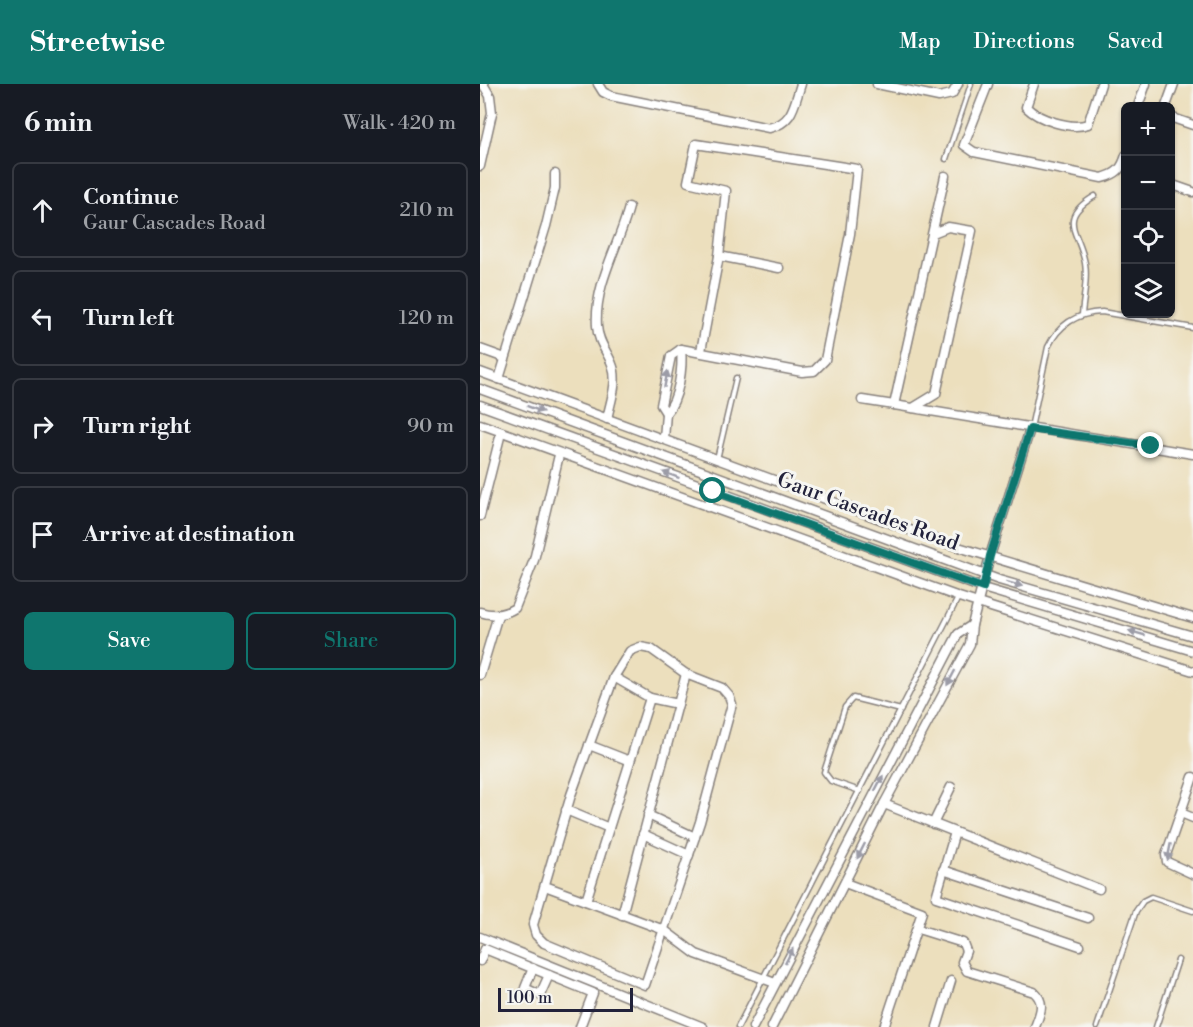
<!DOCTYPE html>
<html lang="en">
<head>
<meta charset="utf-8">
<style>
  :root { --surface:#171b24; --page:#242831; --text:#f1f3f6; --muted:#9ea1a6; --line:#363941; --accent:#0f766e }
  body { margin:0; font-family:"Libre Bodoni",serif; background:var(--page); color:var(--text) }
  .controls { position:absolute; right:18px; top:18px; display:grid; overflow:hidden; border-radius:9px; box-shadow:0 2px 4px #0004 }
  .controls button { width:54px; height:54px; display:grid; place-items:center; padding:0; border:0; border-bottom:2px solid var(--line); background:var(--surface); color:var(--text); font:30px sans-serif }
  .scale { position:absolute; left:18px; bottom:15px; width:135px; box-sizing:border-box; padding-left:6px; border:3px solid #22223b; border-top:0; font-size:16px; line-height:21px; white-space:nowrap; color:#22223b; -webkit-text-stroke:4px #f6f6f2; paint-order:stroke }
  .stop { position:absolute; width:18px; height:18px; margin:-14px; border:4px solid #0f766e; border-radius:50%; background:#fff }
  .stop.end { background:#0f766e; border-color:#fff; box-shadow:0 2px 6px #0008 }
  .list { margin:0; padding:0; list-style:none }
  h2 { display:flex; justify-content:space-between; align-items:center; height:78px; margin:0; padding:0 24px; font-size:26px }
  h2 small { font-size:20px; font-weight:400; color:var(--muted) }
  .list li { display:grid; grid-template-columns:39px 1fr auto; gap:18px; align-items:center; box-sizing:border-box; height:96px; margin:0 12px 12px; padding:0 12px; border:2px solid var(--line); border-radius:9px }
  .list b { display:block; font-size:22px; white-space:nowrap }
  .list p { margin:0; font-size:20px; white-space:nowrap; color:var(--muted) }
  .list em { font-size:20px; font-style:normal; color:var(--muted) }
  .actions { display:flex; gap:12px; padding:18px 24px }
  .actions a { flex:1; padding:14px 0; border:2px solid var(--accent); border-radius:9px; text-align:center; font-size:21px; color:var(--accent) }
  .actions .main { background:var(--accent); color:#fff }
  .icon { flex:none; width:33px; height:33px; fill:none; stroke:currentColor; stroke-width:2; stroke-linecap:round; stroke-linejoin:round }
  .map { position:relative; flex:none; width:713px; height:943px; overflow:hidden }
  header { display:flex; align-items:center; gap:36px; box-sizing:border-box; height:84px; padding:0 30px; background:var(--accent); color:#fff }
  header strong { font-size:28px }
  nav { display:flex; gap:33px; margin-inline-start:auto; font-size:21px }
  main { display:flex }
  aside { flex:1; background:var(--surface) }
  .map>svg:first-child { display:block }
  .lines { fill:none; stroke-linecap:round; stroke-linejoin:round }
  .service-casing { stroke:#87807c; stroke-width:7 }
  .minor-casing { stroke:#87807c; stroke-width:11 }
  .service { stroke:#fff; stroke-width:4 }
  .minor { stroke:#fff; stroke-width:8 }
  .oneway { fill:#9c9ca7 }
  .route { stroke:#0f766e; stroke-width:8 }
  .labels { text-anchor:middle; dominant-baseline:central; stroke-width:6; stroke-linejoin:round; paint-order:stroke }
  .street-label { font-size:21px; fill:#22223b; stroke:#f6f6f2 }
</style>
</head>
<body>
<header>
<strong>Streetwise</strong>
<nav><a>Map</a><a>Directions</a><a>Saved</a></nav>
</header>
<main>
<aside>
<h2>6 min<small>Walk · 420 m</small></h2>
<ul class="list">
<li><svg class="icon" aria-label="ahead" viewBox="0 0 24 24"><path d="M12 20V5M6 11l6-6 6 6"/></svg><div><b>Continue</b><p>Gaur Cascades Road</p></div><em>210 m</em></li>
<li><svg class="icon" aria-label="left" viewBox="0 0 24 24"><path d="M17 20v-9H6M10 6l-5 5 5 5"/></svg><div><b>Turn left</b></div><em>120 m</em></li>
<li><svg class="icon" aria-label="right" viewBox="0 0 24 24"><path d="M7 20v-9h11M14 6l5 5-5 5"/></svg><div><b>Turn right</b></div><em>90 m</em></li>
<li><svg class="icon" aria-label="arrive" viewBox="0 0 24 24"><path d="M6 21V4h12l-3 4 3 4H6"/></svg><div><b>Arrive at destination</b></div></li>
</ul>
<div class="actions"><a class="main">Save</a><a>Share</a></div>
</aside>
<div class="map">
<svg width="713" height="943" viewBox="0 0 713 943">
  <rect width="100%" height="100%" fill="#f6f6f2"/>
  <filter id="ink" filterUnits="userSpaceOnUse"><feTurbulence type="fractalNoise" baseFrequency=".0167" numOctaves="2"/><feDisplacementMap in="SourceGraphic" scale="12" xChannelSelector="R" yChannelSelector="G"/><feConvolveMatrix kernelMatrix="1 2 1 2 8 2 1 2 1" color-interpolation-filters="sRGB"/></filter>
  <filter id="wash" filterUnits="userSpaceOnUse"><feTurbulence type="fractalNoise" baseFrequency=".008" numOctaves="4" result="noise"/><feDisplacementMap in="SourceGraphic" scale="24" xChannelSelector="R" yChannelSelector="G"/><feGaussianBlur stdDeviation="1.35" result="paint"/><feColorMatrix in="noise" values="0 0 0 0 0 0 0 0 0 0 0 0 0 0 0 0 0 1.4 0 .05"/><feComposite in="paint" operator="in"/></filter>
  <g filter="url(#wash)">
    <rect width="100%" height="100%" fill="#ecdfbd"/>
  </g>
  <g filter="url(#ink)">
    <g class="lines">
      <defs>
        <g id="service">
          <polyline points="466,75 491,0"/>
          <path d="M602 231C603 215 608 196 605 179 599 147 576 135 615 112"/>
          <path d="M551 344 568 263C579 240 597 229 622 228L713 244"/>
          <polyline points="237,375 256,294"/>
          <polyline points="380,707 351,697 344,688 365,623 373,614 421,626"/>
          <polyline points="258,943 478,514"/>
          <polyline points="617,943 656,827 663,817 671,813 713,827"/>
          <polyline points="676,943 698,876"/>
        </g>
        <g id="minor">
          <path d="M118 0 123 8 131 12 289 44C313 39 314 21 321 0"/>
          <polyline points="397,0 459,13 472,10 478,0"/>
          <path d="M508 0 484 61 494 68 622 94C637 90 642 85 646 71"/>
          <path d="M554 0 546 23C559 36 591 46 608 40L621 0"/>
          <polyline points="658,22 666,0"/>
          <polyline points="686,22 694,0"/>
          <polyline points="690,33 713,41"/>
          <polyline points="0,82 12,29 10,12 3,0"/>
          <polyline points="465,92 414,321 713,370"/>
          <polyline points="690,100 713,108"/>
          <polyline points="0,265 25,274"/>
          <polyline points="221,267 239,172"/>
          <polyline points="0,288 465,459 713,534"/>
          <polyline points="19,295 66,142 75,104 75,90"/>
          <polyline points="0,305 519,496 713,552"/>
          <polyline points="382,316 414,321"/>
          <polyline points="0,321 503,504 713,567"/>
          <polyline points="433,324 456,310 492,147 468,143 453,149"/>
          <polyline points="186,329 181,321 191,272 201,265 322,288 334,287 345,276 370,150 377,85 216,60 208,98 246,107 239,172 299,184"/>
          <path d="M127 335C130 319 139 297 132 280 127 267 118 258 117 242 114 200 139 162 149 123"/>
          <polyline points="0,340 479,513 713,587"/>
          <path d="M184 355 186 329C199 316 203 283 201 265"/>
          <polyline points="227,423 233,407"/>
          <polyline points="0,432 21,349"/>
          <path d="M0 528C12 532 24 531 35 524L54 476 79 371"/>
          <polygon points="160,563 171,565 206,590 242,604 249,612 252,620 220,738 165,901 64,859 56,851 53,841 91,711 134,593 150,567"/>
          <polyline points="0,591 18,531"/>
          <polyline points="134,593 170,614"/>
          <polyline points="109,661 150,677"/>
          <polyline points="713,693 686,771 687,778 713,790"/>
          <polyline points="404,720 619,805"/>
          <polyline points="86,726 129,744"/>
          <polyline points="701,729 713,734"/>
          <polyline points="168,731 215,753"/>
          <polyline points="453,740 471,703"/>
          <polyline points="475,748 456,813 600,862"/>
          <polyline points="163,750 209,771"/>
          <polyline points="463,786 608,834"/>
          <polyline points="365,799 442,828 404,943"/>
          <polyline points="65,802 184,846 216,870 295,899"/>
          <polyline points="106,817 170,614 198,620"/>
          <polyline points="142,831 206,590"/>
          <path d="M438 845 483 859 486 867 482 878 487 887 554 908C566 919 560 929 555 943"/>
          <polyline points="0,853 223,943"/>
          <polyline points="0,877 5,865 113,909 100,943"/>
          <polyline points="53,884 45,904 60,911 69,891"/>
          <polyline points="273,943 469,567 478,550 492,541"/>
          <polyline points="292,943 404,720 490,560 492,541 510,472 550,345"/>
          <polyline points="457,943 471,897"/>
        </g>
      </defs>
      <use href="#service" class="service-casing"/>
      <use href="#minor" class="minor-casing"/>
      <use href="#service" class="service"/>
      <use href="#minor" class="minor"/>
    </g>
    <defs><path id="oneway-solid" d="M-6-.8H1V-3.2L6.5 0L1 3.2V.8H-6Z" transform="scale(1.5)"/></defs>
    <g class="oneway">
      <use href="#oneway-solid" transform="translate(186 295) rotate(-79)"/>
      <use href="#oneway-solid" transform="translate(55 325) rotate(20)"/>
      <use href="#oneway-solid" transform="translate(191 391) rotate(-160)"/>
      <use href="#oneway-solid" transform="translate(534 500) rotate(15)"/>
      <use href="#oneway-solid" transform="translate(657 549) rotate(-164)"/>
      <use href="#oneway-solid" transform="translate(471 594) rotate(118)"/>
      <use href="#oneway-solid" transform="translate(399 699) rotate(-62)"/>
      <use href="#oneway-solid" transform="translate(381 767) rotate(117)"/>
      <use href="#oneway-solid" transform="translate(689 768) rotate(101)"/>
      <use href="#oneway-solid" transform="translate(309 872) rotate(-63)"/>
    </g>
  </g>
  <g class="lines" filter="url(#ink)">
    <polyline class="route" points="233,407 503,504 510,472 550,345 671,362"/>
  </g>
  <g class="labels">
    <g class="street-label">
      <text transform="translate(388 428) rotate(20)">Gaur Cascades Road</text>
    </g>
  </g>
</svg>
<div class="controls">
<button>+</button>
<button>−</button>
<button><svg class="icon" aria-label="locate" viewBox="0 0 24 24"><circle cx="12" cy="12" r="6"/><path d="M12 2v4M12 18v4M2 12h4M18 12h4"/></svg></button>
<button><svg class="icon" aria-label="layers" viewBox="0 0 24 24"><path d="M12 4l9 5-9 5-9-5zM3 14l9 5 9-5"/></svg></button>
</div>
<div class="scale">100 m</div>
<div class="stop" style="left:233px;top:407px"></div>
<div class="stop end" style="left:671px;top:362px"></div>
</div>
</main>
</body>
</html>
